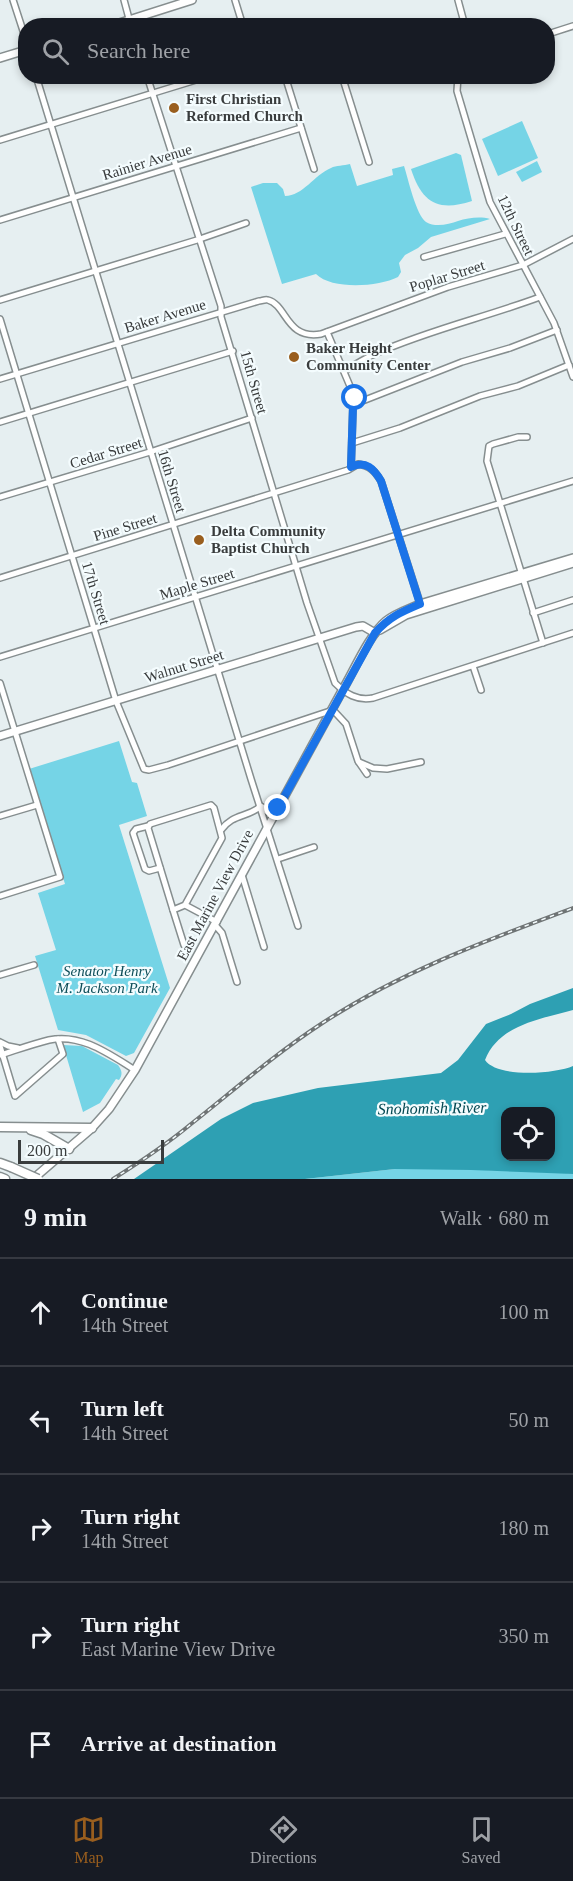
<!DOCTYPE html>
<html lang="en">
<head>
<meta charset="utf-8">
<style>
  :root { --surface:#171b24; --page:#242831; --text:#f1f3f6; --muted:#9ea1a6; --line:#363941; --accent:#995e1e }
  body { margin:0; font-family:"Times New Roman",serif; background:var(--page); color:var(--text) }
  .controls { position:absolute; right:18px; bottom:18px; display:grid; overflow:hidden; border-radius:12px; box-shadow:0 3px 9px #0003 }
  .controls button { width:54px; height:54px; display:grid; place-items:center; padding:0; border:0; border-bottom:2px solid var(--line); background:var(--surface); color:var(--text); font:30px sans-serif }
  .scale { position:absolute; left:18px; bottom:15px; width:146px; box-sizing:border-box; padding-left:6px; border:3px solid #393c3d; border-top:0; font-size:16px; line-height:21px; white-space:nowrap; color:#393c3d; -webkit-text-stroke:4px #f4fcfe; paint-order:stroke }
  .stop { position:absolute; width:18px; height:18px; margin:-14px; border:4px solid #1a73e8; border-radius:50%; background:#fff }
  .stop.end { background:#1a73e8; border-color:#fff; box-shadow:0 2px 6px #0008 }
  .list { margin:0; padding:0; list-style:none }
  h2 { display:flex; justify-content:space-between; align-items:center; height:78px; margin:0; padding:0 24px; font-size:26px }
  h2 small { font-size:20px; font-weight:400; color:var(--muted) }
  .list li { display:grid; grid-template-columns:39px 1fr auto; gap:18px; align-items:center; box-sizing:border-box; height:108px; padding:0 24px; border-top:2px solid var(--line) }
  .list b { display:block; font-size:22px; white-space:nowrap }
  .list p { margin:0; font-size:20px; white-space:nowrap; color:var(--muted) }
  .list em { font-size:20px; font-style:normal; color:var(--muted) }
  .icon { flex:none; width:33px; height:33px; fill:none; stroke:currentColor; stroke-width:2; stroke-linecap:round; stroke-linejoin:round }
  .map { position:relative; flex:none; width:573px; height:1179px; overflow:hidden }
  .search { position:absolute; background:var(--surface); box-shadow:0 3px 9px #0003; left:18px; right:18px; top:18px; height:66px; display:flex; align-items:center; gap:15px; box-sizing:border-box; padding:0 21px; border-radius:24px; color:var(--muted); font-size:22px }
  .sheet { height:618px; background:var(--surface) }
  nav { display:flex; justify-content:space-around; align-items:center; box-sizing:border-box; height:84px; border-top:2px solid var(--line); background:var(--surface); font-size:16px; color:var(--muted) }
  nav a { display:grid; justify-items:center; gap:3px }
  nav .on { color:var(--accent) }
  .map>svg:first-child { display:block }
  .green { fill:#75d4e6 }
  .water { fill:#2ea0b3; fill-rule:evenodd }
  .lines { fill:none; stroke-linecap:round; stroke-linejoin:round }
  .minor-casing { stroke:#868e8f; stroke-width:8 }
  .major-casing { stroke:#868e8f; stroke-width:10 }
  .highway-casing { stroke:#868e8f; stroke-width:11 }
  .minor { stroke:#fff; stroke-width:5 }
  .major { stroke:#fff; stroke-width:7 }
  .highway { stroke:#fff; stroke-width:8 }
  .rail-casing { stroke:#6f7475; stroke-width:4 }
  .rail { stroke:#f4fcfe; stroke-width:1.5; stroke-dasharray:4.5; stroke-linecap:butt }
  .highway-bridge-casing { stroke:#868e8f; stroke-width:11; stroke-linecap:butt }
  .highway-bridge { stroke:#fff; stroke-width:8 }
  .route { stroke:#1a73e8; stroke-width:8 }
  .poi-dot { fill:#995e1e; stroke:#f4fcfe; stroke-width:2 }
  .labels { text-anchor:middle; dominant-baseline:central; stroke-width:4.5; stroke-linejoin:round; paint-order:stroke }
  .poi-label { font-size:15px; font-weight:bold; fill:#393c3d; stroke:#f4fcfe; text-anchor:start }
  .street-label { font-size:15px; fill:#393c3d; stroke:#f4fcfe }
  .park-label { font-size:15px; font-style:italic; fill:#0f4f5a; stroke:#f4fcfe }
  .water-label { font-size:16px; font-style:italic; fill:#034852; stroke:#f4fcfe }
</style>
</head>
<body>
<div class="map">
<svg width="573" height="1179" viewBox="0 0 573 1179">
  <rect width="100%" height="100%" fill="#e6eff1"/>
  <g class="green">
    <polygon points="522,121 538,158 498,176 482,139"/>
    <path d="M456 153 461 155 472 201C438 212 422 203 411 169Z"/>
    <polygon points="537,161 542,172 522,182 516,172"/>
    <path d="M350 164 357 186 393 175 392 169 404 166C408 178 416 215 426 222 436 228 449 224 458 221 468 218 480 216 490 219L431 237 418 248 405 255 399 263 401 272 398 277C378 287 332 290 316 274L282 284 251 187 263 183H277L283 189 285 196C303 196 314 175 331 168 336 165 344 166 350 164Z"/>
    <polygon points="119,741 132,782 137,783 147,816 119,825 170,988 134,1053 126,1056 86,1035 58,1030 35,956 56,950 38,893 65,884 29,769"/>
    <path d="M63 1045 82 1046 118 1065C122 1071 123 1074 119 1080L116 1079 100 1103 83 1112Z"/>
    <polygon points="433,1168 566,1173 573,1174 573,1179 305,1179 395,1169"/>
  </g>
  <path class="water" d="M573 988V1010C540 1019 499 1025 485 1060 497 1078 555 1074 573 1066V1174L471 1170 395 1169 305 1179H134L221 1119 253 1103 318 1088 441 1073 458 1060 486 1024 511 1014 530 1004ZM506 1112H550V1156H506Z"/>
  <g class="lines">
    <defs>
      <g id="minor">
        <polyline points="13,0 26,40"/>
        <polyline points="124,0 131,26"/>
        <polyline points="235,0 243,26"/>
        <polyline points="458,0 465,26"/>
        <polyline points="548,34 573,26"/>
        <polyline points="36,76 251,779 298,926"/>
        <path d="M147 76 221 306V317L307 603 335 683C346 694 357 701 373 698L573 633"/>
        <polyline points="285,76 314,169"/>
        <polyline points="342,76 369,162"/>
        <polyline points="458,76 457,91 490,202 554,323 573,377"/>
        <polyline points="0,140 209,76"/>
        <polyline points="0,220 301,128"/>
        <polyline points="424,257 505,234"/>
        <polyline points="0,300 197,240 246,223"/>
        <polyline points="0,319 116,701 144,769 149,770 168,765 333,710 346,724 358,761 367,774"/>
        <polyline points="327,332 355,398 353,406 351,467"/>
        <path d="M344 371C355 365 365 358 377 353 429 330 486 317 540 297"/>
        <path d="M0 379 259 301C262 301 265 299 268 300 287 305 286 340 321 334L448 287 523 265 573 239"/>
        <polyline points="355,398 360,401 365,400 462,362 510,348 557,330"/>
        <polyline points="0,422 233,351"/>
        <polyline points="527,437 518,437 493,444 489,446 487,461 543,643"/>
        <polyline points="352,443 400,428 480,396 518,386 569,365"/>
        <polyline points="0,497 150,452 252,418"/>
        <path d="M0 578 348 470 358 464C370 466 375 471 381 481L421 606"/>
        <polyline points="533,613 573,600"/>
        <polyline points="0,657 573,481"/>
        <polyline points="473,666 481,690"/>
        <polyline points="0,683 60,877 0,896"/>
        <polyline points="359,762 373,768 387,769 421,762"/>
        <polyline points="0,816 37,805"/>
        <polyline points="148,826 136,829 133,833 145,869 149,871 160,868"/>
        <path d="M221 830C233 814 245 818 260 807"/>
        <polyline points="278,859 314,847"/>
        <polyline points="242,875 264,947"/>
        <polyline points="185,905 222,838 214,808 211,805 150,824 148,828 173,910 185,905 217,922"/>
        <polyline points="173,910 184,945"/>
        <polyline points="215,925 222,933 237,982"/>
        <polyline points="0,975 34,965"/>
        <polyline points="0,1042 8,1046 18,1048"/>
        <polyline points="0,1046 15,1096 63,1054 58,1039"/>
        <path d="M0 1055C16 1050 33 1044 49 1040 81 1033 109 1054 135 1070"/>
      </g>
      <g id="major">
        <polyline points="110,26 192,0"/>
        <polyline points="0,58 26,50"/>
        <polyline points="380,630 406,615 573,563"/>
        <polyline points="0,736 356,627 363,626 375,633"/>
        <polyline points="260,807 268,811 278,808"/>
        <path d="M33 1179 92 1128 109 1109 135 1070 342 691C354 671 369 635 386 621 396 613 409 609 420 604L573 558"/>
      </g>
      <g id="highway">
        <polyline points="0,1127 92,1128"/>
        <polyline points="31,1130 43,1134 69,1149"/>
        <polyline points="0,1163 11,1167"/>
        <polyline points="0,1177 5,1179"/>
      </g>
    </defs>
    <use href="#minor" class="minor-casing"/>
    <use href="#major" class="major-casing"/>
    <use href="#highway" class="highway-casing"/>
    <use href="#minor" class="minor"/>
    <use href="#major" class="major"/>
    <use href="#highway" class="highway"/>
    <defs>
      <path id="rail" d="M113 1179C140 1162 167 1144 191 1124 234 1090 275 1054 321 1024 400 972 485 941 573 908"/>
    </defs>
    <use href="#rail" class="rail-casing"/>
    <use href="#rail" class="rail"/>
    <defs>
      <polyline id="highway-bridge" points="11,1167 38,1179"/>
    </defs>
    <use href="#highway-bridge" class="highway-bridge-casing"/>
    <use href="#highway-bridge" class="highway-bridge"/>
  </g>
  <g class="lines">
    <path class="route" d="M278 808 375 633C389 617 401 612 420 604L381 481C374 469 366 460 351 467L353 406 355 398"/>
  </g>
  <g class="poi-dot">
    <circle cx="174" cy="108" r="6"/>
    <circle cx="294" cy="357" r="6"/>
    <circle cx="199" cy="540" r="6"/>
  </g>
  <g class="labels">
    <g class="poi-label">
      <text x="186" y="99">First Christian<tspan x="186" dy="17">Reformed Church</tspan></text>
      <text x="306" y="348">Baker Height<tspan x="306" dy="17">Community Center</tspan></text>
      <text x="211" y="531">Delta Community<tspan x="211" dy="17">Baptist Church</tspan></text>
    </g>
    <g class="street-label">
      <text transform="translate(147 162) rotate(-17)">Rainier Avenue</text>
      <text transform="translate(516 225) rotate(64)">12th Street</text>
      <text transform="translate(447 276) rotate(-17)">Poplar Street</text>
      <text transform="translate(165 316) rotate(-17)">Baker Avenue</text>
      <text transform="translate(254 382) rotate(74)">15th Street</text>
      <text transform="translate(106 453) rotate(-17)">Cedar Street</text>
      <text transform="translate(172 481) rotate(73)">16th Street</text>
      <text transform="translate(125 527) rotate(-17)">Pine Street</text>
      <text transform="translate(197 584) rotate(-17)">Maple Street</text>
      <text transform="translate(96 593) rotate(73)">17th Street</text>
      <text transform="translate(184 666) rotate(-17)">Walnut Street</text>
      <text transform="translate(215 895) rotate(-62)">East Marine View Drive</text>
    </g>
    <g class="park-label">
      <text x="107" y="971">Senator Henry<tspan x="107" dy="17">M. Jackson Park</tspan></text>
    </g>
    <g class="water-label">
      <text transform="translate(432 1108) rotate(-1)">Snohomish River</text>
    </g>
  </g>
</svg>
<div class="controls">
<button><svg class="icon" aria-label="locate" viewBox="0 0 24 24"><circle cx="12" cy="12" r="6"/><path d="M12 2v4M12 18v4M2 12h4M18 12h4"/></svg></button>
</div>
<div class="scale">200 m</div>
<div class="stop" style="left:355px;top:398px"></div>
<div class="stop end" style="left:278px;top:808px"></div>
<div class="search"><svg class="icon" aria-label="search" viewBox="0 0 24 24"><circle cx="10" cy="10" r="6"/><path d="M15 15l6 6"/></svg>Search here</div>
</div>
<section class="sheet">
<h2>9 min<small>Walk · 680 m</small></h2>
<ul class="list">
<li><svg class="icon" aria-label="ahead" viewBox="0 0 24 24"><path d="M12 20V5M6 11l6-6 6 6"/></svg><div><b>Continue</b><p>14th Street</p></div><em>100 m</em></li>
<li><svg class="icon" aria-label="left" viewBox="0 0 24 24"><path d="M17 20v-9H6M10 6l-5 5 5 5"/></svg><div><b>Turn left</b><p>14th Street</p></div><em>50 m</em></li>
<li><svg class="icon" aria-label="right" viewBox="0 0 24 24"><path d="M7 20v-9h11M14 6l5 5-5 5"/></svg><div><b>Turn right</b><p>14th Street</p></div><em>180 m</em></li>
<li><svg class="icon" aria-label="right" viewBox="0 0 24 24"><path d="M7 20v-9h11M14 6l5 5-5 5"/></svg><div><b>Turn right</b><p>East Marine View Drive</p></div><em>350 m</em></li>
<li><svg class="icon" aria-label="arrive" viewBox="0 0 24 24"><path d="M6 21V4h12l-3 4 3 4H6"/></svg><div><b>Arrive at destination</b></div></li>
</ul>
</section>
<nav>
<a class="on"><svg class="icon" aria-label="map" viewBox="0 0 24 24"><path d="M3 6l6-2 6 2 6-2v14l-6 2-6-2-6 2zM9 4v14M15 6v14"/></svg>Map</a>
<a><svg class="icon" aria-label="directions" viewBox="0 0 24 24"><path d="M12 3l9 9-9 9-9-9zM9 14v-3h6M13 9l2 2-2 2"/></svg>Directions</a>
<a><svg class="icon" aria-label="saved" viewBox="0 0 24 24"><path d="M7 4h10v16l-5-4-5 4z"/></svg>Saved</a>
</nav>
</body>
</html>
